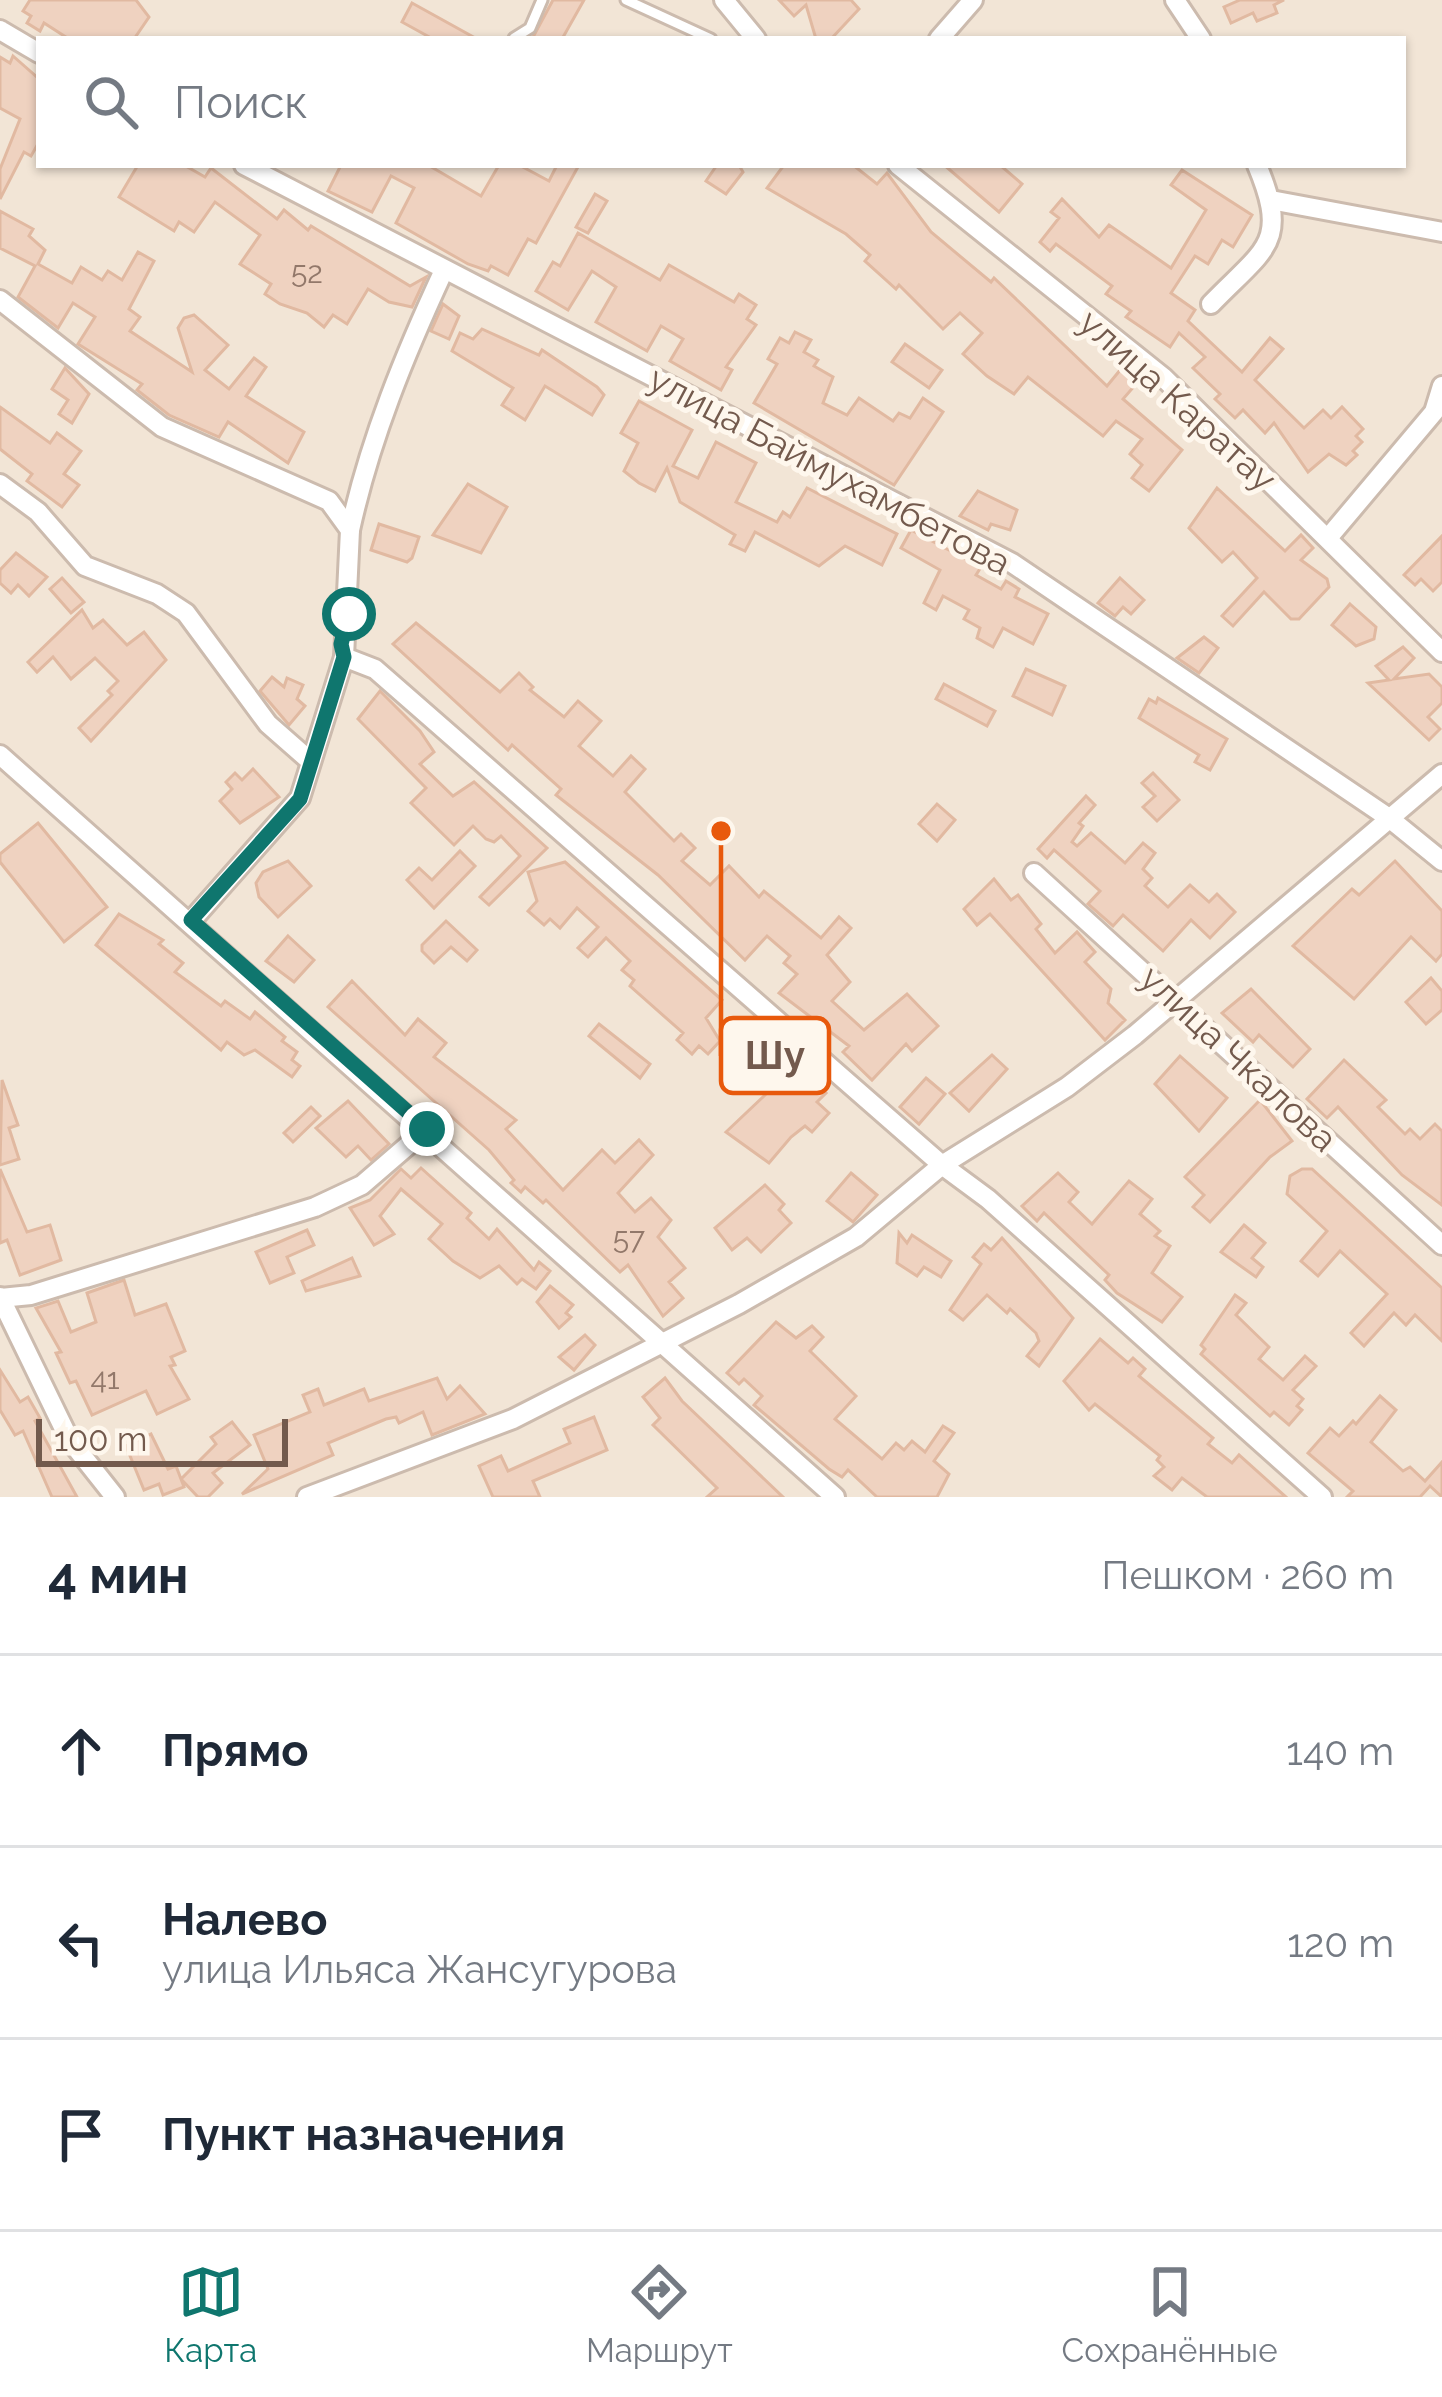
<!DOCTYPE html>
<html lang="ru">
<head>
<meta charset="utf-8">
<style>
  :root { --surface:#fff; --page:#f6f6f7; --text:#1f2937; --muted:#747a83; --line:#e0e1e3; --accent:#0f766e }
  body { margin:0; font-family:Raleway,sans-serif; background:var(--page); color:var(--text) }
  .scale { position:absolute; left:36px; bottom:30px; width:252px; box-sizing:border-box; padding-left:12px; border:6px solid #735a4d; border-top:0; font-size:33px; line-height:42px; white-space:nowrap; color:#735a4d; -webkit-text-stroke:9px #fef7ed; paint-order:stroke }
  .stop { position:absolute; width:36px; height:36px; margin:-27px; border:9px solid #0f766e; border-radius:50%; background:#fff }
  .stop.end { background:#0f766e; border-color:#fff; box-shadow:0 3px 12px #0008 }
  .list { margin:0; padding:0; list-style:none }
  h2 { display:flex; justify-content:space-between; align-items:center; height:156px; margin:0; padding:0 48px; font-size:51px }
  h2 small { font-size:39px; font-weight:400; color:var(--muted) }
  .list li { display:grid; grid-template-columns:78px 1fr auto; gap:36px; align-items:center; box-sizing:border-box; height:192px; padding:0 48px; border-top:3px solid var(--line) }
  .list b { display:block; font-size:45px; white-space:nowrap }
  .list p { margin:0; font-size:39px; white-space:nowrap; color:var(--muted) }
  .list em { font-size:39px; font-style:normal; color:var(--muted) }
  .icon { flex:none; width:66px; height:66px; fill:none; stroke:currentColor; stroke-width:2; stroke-linecap:round; stroke-linejoin:round }
  .map { position:relative; flex:none; width:1442px; height:1497px; overflow:hidden }
  .search { position:absolute; background:var(--surface); box-shadow:0 3px 9px #0004; left:36px; right:36px; top:36px; height:132px; display:flex; align-items:center; gap:30px; box-sizing:border-box; padding:0 42px; border-radius:0px; color:var(--muted); font-size:45px }
  .sheet { height:732px; background:var(--surface) }
  nav { display:flex; justify-content:space-around; align-items:center; box-sizing:border-box; height:168px; border-top:3px solid var(--line); background:var(--surface); font-size:33px; color:var(--muted) }
  nav a { display:grid; justify-items:center; gap:6px }
  nav .on { color:var(--accent) }
  .map>svg:first-child { display:block }
  .residential { fill:#f2e5d6; fill-rule:evenodd }
  .building { fill:#efd2c0; stroke:#e1b9a1; stroke-width:3 }
  .lines { fill:none; stroke-linecap:round; stroke-linejoin:round }
  .lane-casing { stroke:#ccbbae; stroke-width:15 }
  .street-casing { stroke:#ccbbae; stroke-width:24 }
  .lane { stroke:#fff; stroke-width:9 }
  .street { stroke:#fff; stroke-width:18 }
  .route { stroke:#0f766e; stroke-width:15 }
  .labels { text-anchor:middle; dominant-baseline:central; stroke-width:10; stroke-linejoin:round; paint-order:stroke }
  .number-label { font-size:30px; fill:#92786a }
  .street-label { font-size:36px; fill:#735a4d; stroke:#fef7ed }
  .leader { fill:none; stroke:#e8590c; stroke-width:4.5 }
  .callout-dot { fill:#e8590c; stroke:#fef7ed; stroke-width:4.5 }
  .callout { fill:#fef7ed; stroke:#e8590c; stroke-width:4.5 }
  .callout-label { font-size:39px; text-anchor:middle; font-weight:bold; fill:#735a4d }
</style>
</head>
<body>
<div class="map">
<svg width="1442" height="1497" viewBox="0 0 1442 1497">
  <rect width="100%" height="100%" fill="#fbf3e7"/>
  <path class="residential" d="M0 0H1442V1497H0ZM39 39H1403V165H39Z"/>
  <g class="building">
    <polygon points="30,0 136,0 149,17 134,39 69,39 44,23 40,31 27,23 31,16 23,11"/>
    <polygon points="553,0 584,0 562,39 532,39"/>
    <polygon points="779,0 851,0 859,9 831,39 816,39 806,5 794,16"/>
    <polygon points="1240,0 1284,0 1274,5 1277,13 1257,21 1253,13 1231,23 1224,7"/>
    <polygon points="412,3 477,39 433,39 402,22"/>
    <polygon points="13,56 39,79 39,142 31,156 24,152 0,199 0,169 20,119 0,108 0,57 10,63"/>
    <polygon points="138,165 184,165 205,177 211,168 277,219 284,210 308,230 311,226 410,286 426,277 412,307 389,302 368,289 347,324 333,315 324,327 307,313 280,304 265,294 271,284 240,264 260,235 215,202 194,232 179,222 174,231 119,197"/>
    <polygon points="341,165 428,165 481,196 499,165 519,165 549,181 557,165 579,165 536,243 528,239 508,275 491,266 488,271 468,264 396,223 414,188 391,176 372,212 328,191"/>
    <polygon points="717,165 739,165 743,172 726,194 706,181"/>
    <polygon points="784,165 853,165 877,184 887,173 931,232 991,282 994,278 1107,386 1121,369 1137,383 1123,399 1182,450 1149,491 1132,478 1142,465 1130,454 1142,439 1116,421 1103,436 1028,377 1014,394 987,376 963,354 982,333 960,313 943,329 899,285 896,289 865,261 870,255 846,234 767,188"/>
    <polygon points="944,165 1000,165 1022,184 999,212"/>
    <polygon points="1182,170 1252,215 1233,247 1222,240 1208,264 1195,256 1171,293 1195,310 1188,321 1242,372 1270,338 1283,349 1255,380 1304,428 1323,410 1331,418 1342,407 1363,429 1356,436 1362,442 1353,451 1357,455 1346,465 1329,454 1308,472 1274,423 1265,433 1243,410 1235,418 1215,399 1220,394 1193,368 1205,357 1179,333 1170,347 1126,317 1131,311 1106,294 1112,286 1056,244 1050,251 1040,242 1059,218 1051,212 1062,199 1099,237 1109,225 1171,268 1206,210 1171,185"/>
    <polygon points="595,194 607,201 588,233 576,227"/>
    <polygon points="0,211 33,229 29,236 45,250 38,264 72,283 81,267 102,280 108,271 122,280 138,252 154,261 129,309 140,317 130,331 192,372 178,328 184,318 194,315 228,345 205,370 229,389 254,358 266,367 246,396 304,432 288,463 228,422 219,437 169,415 137,390 142,384 78,344 95,317 73,303 58,328 18,297 35,266 0,248"/>
    <polygon points="578,233 660,280 669,265 734,302 739,294 756,305 747,319 756,325 726,367 732,370 721,390 670,361 683,339 661,326 647,351 596,322 616,287 592,271 568,310 536,291 553,262 560,266"/>
    <polygon points="443,304 459,316 449,339 431,331"/>
    <polygon points="482,329 539,355 542,350 597,387 604,395 592,415 545,386 525,420 502,405 513,388 452,351 460,333 473,339"/>
    <polygon points="795,332 811,340 804,352 818,360 814,366 833,377 823,403 847,415 859,398 893,421 899,413 910,418 923,398 943,412 894,485 754,403 777,364 768,359 780,338 789,343"/>
    <polygon points="905,344 942,370 929,388 892,362"/>
    <polygon points="65,368 89,394 72,423 59,414 68,400 52,389"/>
    <polygon points="639,401 692,430 673,466 698,478 716,442 756,463 736,502 777,522 783,512 790,517 807,488 897,534 882,565 845,546 819,566 755,532 745,551 730,544 735,535 680,502 667,468 655,491 639,483 624,471 638,443 621,433"/>
    <polygon points="0,407 50,443 57,433 81,451 64,474 79,485 62,507 27,481 32,474 0,449"/>
    <polygon points="468,484 507,507 481,553 433,535"/>
    <polygon points="1217,488 1285,551 1301,535 1313,548 1301,560 1327,579 1329,587 1299,619 1291,619 1264,592 1233,626 1222,616 1257,578 1233,552 1222,562 1189,528"/>
    <polygon points="978,491 1017,510 1010,530 991,524 988,530 960,516"/>
    <polygon points="379,524 419,537 412,558 407,562 371,550"/>
    <polygon points="911,530 981,567 976,575 1001,589 1006,581 1019,589 1015,597 1048,614 1033,644 1003,628 993,647 977,638 980,628 964,619 969,610 943,596 936,610 924,603 940,570 901,548"/>
    <polygon points="1442,536 1442,582 1433,591 1421,579 1415,585 1404,575"/>
    <polygon points="16,553 47,577 29,596 18,585 11,593 0,583 0,570"/>
    <polygon points="62,578 84,602 71,613 50,589"/>
    <polygon points="1120,578 1144,600 1131,614 1123,607 1115,616 1098,603"/>
    <polygon points="1350,604 1376,627 1374,639 1356,646 1332,625"/>
    <polygon points="82,610 93,628 103,620 127,645 144,632 166,660 91,741 79,728 112,695 108,691 118,681 95,658 71,679 53,657 37,672 28,662"/>
    <polygon points="416,623 500,692 519,673 533,687 530,690 564,717 578,701 601,721 579,746 613,776 631,756 645,769 625,792 674,841 681,834 695,848 682,861 710,885 729,866 759,897 764,891 821,938 839,917 851,928 827,955 850,982 832,1001 864,1030 907,994 938,1026 912,1051 906,1044 872,1080 843,1052 849,1046 779,993 797,974 784,963 790,956 767,936 745,960 658,875 556,795 561,789 512,745 508,750 393,644"/>
    <polygon points="1204,637 1218,648 1199,673 1177,658"/>
    <polygon points="1403,647 1414,658 1394,679 1429,674 1442,687 1442,703 1428,717 1440,729 1429,740 1368,683 1389,680 1376,666"/>
    <polygon points="1026,669 1065,686 1052,715 1013,696"/>
    <polygon points="272,677 284,687 287,678 303,685 297,699 305,706 289,725 260,691"/>
    <polygon points="944,684 995,711 987,726 936,699"/>
    <polygon points="380,691 420,731 434,752 420,764 453,796 474,782 547,848 489,905 480,897 520,856 501,836 494,842 486,839 473,826 454,845 411,803 426,788 358,719"/>
    <polygon points="1158,698 1227,739 1210,770 1195,762 1199,755 1139,718 1149,699 1156,703"/>
    <polygon points="253,769 279,797 240,823 220,801 232,789 226,782 235,773 242,780"/>
    <polygon points="1153,773 1179,800 1157,821 1143,807 1155,796 1142,783"/>
    <polygon points="1086,796 1095,805 1079,823 1083,826 1072,842 1077,846 1091,833 1125,863 1143,843 1155,853 1143,869 1152,878 1145,886 1168,907 1190,885 1209,902 1217,894 1235,912 1210,938 1191,920 1163,951 1123,915 1113,926 1088,904 1100,891 1054,850 1047,858 1038,849"/>
    <polygon points="937,804 955,820 937,841 919,824"/>
    <polygon points="38,823 107,907 64,942 0,862 0,854"/>
    <polygon points="460,851 475,866 434,908 407,880 419,868 432,880"/>
    <polygon points="288,861 311,886 278,917 259,897 256,883 263,872"/>
    <polygon points="1395,861 1442,911 1442,954 1436,961 1411,937 1354,999 1293,946 1352,889 1359,895"/>
    <polygon points="565,862 722,1000 706,1018 720,1041 708,1054 699,1046 692,1054 677,1040 683,1033 630,986 634,980 622,970 630,961 606,938 588,957 578,948 598,927 577,908 560,928 550,919 544,925 528,911 537,901 528,872"/>
    <polygon points="994,879 1011,900 1018,895 1041,924 1036,929 1055,953 1077,932 1095,952 1085,962 1111,989 1108,1003 1125,1020 1105,1040 990,914 977,925 964,909"/>
    <polygon points="119,914 163,940 159,944 183,963 175,972 221,1006 225,1001 250,1019 255,1012 285,1037 282,1041 297,1052 292,1060 300,1066 292,1077 255,1050 244,1055 227,1042 221,1050 96,945"/>
    <polygon points="446,921 477,950 467,961 451,947 434,963 422,951 422,945"/>
    <polygon points="288,936 314,960 294,982 266,961"/>
    <polygon points="1431,978 1442,991 1442,1010 1426,1024 1406,1002"/>
    <polygon points="352,981 405,1035 418,1019 446,1043 434,1057 516,1120 506,1129 563,1190 602,1150 615,1163 639,1140 653,1155 618,1193 635,1212 651,1198 671,1220 658,1237 685,1268 669,1282 683,1298 663,1316 628,1265 620,1272 546,1200 543,1203 525,1187 521,1192 511,1183 514,1180 489,1150 328,1007"/>
    <polygon points="1251,989 1310,1049 1293,1067 1259,1035 1253,1042 1222,1013"/>
    <polygon points="599,1024 650,1064 640,1078 589,1036"/>
    <polygon points="753,1029 826,1093 817,1102 829,1113 812,1132 805,1126 791,1137 769,1163 726,1132 765,1095 727,1058"/>
    <polygon points="992,1055 1007,1069 969,1111 950,1093"/>
    <polygon points="1180,1056 1227,1098 1199,1131 1155,1084"/>
    <polygon points="1344,1060 1386,1100 1378,1107 1405,1134 1410,1129 1420,1139 1435,1124 1442,1131 1442,1205 1402,1175 1338,1107 1327,1118 1307,1099"/>
    <polygon points="926,1078 945,1094 919,1124 900,1107"/>
    <polygon points="2,1080 18,1125 9,1128 19,1159 0,1165"/>
    <polygon points="1260,1100 1292,1141 1270,1157 1210,1222 1193,1207 1204,1195 1185,1177"/>
    <polygon points="348,1101 389,1144 371,1160 358,1146 346,1157 316,1128"/>
    <polygon points="311,1107 320,1116 293,1142 284,1133"/>
    <polygon points="421,1168 471,1213 467,1218 489,1239 497,1229 534,1270 539,1262 550,1271 536,1289 522,1279 517,1284 499,1266 480,1278 453,1261 429,1239 442,1224 401,1189 380,1216 394,1234 374,1245 350,1208 370,1200 401,1169 411,1178"/>
    <polygon points="0,1169 27,1232 50,1225 61,1260 20,1275 7,1240 0,1243"/>
    <polygon points="1302,1169 1312,1169 1442,1288 1442,1341 1415,1315 1406,1325 1394,1313 1364,1346 1351,1333 1387,1294 1340,1251 1318,1276 1301,1261 1327,1231 1287,1194 1290,1176"/>
    <polygon points="851,1173 877,1195 853,1222 827,1201"/>
    <polygon points="1058,1173 1078,1192 1069,1202 1092,1224 1129,1181 1152,1199 1140,1214 1160,1231 1155,1236 1170,1246 1152,1273 1182,1297 1162,1322 1117,1293 1105,1280 1109,1275 1044,1213 1037,1221 1022,1206"/>
    <polygon points="765,1185 784,1204 779,1210 791,1223 761,1252 747,1238 732,1250 715,1228"/>
    <polygon points="1244,1225 1265,1243 1252,1258 1263,1267 1256,1277 1221,1252"/>
    <polygon points="307,1230 314,1245 287,1257 294,1273 270,1283 256,1252"/>
    <polygon points="899,1233 907,1243 912,1235 951,1261 941,1277 924,1267 917,1276 897,1263"/>
    <polygon points="1002,1238 1073,1318 1039,1366 1027,1356 1039,1341 1036,1333 1010,1309 1007,1313 987,1295 963,1320 950,1310 981,1264 973,1257 984,1244 991,1250"/>
    <polygon points="352,1258 360,1276 306,1291 302,1281"/>
    <polygon points="124,1280 135,1315 166,1304 185,1351 171,1357 175,1365 170,1366 189,1399 157,1414 146,1391 92,1415 76,1381 70,1383 56,1353 61,1352 36,1308 58,1301 71,1332 96,1322 87,1293"/>
    <polygon points="550,1286 573,1305 566,1313 571,1317 559,1328 537,1302"/>
    <polygon points="1235,1295 1246,1303 1236,1315 1269,1347 1259,1359 1283,1380 1305,1356 1316,1366 1293,1390 1303,1399 1297,1406 1302,1410 1289,1425 1274,1412 1270,1416 1201,1354 1205,1349 1201,1345"/>
    <polygon points="776,1322 796,1338 812,1326 823,1337 810,1351 856,1396 835,1419 882,1459 896,1443 904,1450 912,1441 925,1452 943,1426 954,1433 934,1461 949,1474 937,1497 877,1497 848,1470 842,1477 829,1469 754,1405 762,1396 744,1379 739,1384 727,1373"/>
    <polygon points="585,1335 595,1345 574,1370 559,1357"/>
    <polygon points="1100,1339 1128,1363 1133,1358 1145,1369 1139,1376 1213,1438 1208,1444 1232,1463 1239,1455 1286,1497 1207,1497 1182,1478 1172,1490 1154,1476 1164,1467 1157,1460 1160,1456 1095,1404 1089,1410 1064,1381"/>
    <polygon points="0,1370 20,1402 28,1397 40,1418 35,1421 77,1497 52,1497 23,1431 15,1435 0,1410"/>
    <polygon points="437,1378 447,1399 460,1386 485,1414 432,1435 423,1412 399,1423 396,1417 386,1419 328,1443 333,1455 242,1494 268,1469 254,1435 310,1412 303,1395 318,1389 324,1405 364,1389 369,1401"/>
    <polygon points="665,1378 682,1401 783,1497 707,1497 717,1488 653,1425 660,1418 643,1397"/>
    <polygon points="1380,1396 1396,1410 1371,1442 1403,1471 1410,1467 1425,1481 1442,1462 1442,1497 1430,1486 1420,1497 1347,1497 1353,1491 1308,1453 1330,1428 1339,1436 1353,1421 1356,1424"/>
    <polygon points="594,1417 607,1450 533,1481 540,1497 493,1497 479,1466 501,1456 508,1471 570,1443 564,1429"/>
    <polygon points="232,1422 250,1445 213,1473 222,1483 208,1497 198,1497 181,1479 184,1487 163,1495 159,1484 144,1490 126,1446 151,1434 168,1469 176,1466 181,1479 216,1444 211,1437"/>
  </g>
  <g class="lines">
    <defs>
      <g id="lane">
        <polyline points="626,0 711,39"/>
        <polyline points="514,38 530,28 542,0"/>
      </g>
      <g id="street">
        <polyline points="724,0 756,39"/>
        <polyline points="1175,0 1201,39"/>
        <polyline points="0,30 39,53"/>
        <polyline points="939,39 973,0"/>
        <polyline points="244,165 1012,563 1389,818 1442,861"/>
        <polyline points="898,165 1163,377 1442,652"/>
        <polyline points="1271,200 1442,232"/>
        <polyline points="0,300 162,427 329,501 350,530 344,657 300,798 192,920"/>
        <path d="M1211 304C1265 248 1290 244 1257 165"/>
        <polyline points="0,484 38,512 85,566 157,594 186,613 268,724 309,760"/>
        <path d="M350 530C370 439 405 354 444 270"/>
        <polyline points="1328,538 1434,412 1442,386"/>
        <polyline points="344,657 375,669 942,1165 988,1199 1322,1497"/>
        <polyline points="0,755 835,1497"/>
        <polyline points="1034,873 1442,1245"/>
        <polyline points="0,1297 69,1439 115,1497"/>
        <polyline points="0,1298 31,1295 315,1207 362,1185 427,1129"/>
        <polyline points="307,1497 513,1419 739,1304 856,1237 942,1165 1067,1087 1135,1035 1442,774"/>
      </g>
    </defs>
    <use href="#lane" class="lane-casing"/>
    <use href="#street" class="street-casing"/>
    <use href="#lane" class="lane"/>
    <use href="#street" class="street"/>
  </g>
  <g class="lines">
    <polyline class="route" points="349,614 341,644 344,657 300,799 191,920 427,1129"/>
  </g>
  <g class="labels">
    <g class="number-label">
      <text x="307" y="272">52</text>
      <text x="629" y="1238">57</text>
      <text x="105" y="1378">41</text>
    </g>
    <g class="street-label">
      <text transform="translate(1178 400) rotate(42)">улица Каратау</text>
      <text transform="translate(830 470) rotate(28)">улица Баймухамбетова</text>
      <text transform="translate(1239 1058) rotate(43)">улица Чкалова</text>
    </g>
  </g>
  <path class="leader" d="M721 831L721 1056"/>
  <circle class="callout-dot" cx="721" cy="831" r="12"/>
  <rect class="callout" x="721" y="1018" width="108" height="75" rx="12"/>
  <g class="callout-label">
    <text x="775" y="1069">Шу</text>
  </g>
</svg>
<div class="scale">100 m</div>
<div class="stop" style="left:349px;top:614px"></div>
<div class="stop end" style="left:427px;top:1129px"></div>
<div class="search"><svg class="icon" aria-label="search" viewBox="0 0 24 24"><circle cx="10" cy="10" r="6"/><path d="M15 15l6 6"/></svg>Поиск</div>
</div>
<section class="sheet">
<h2>4 мин<small>Пешком · 260 m</small></h2>
<ul class="list">
<li><svg class="icon" aria-label="ahead" viewBox="0 0 24 24"><path d="M12 20V5M6 11l6-6 6 6"/></svg><div><b>Прямо</b></div><em>140 m</em></li>
<li><svg class="icon" aria-label="left" viewBox="0 0 24 24"><path d="M17 20v-9H6M10 6l-5 5 5 5"/></svg><div><b>Налево</b><p>улица Ильяса Жансугурова</p></div><em>120 m</em></li>
<li><svg class="icon" aria-label="arrive" viewBox="0 0 24 24"><path d="M6 21V4h12l-3 4 3 4H6"/></svg><div><b>Пункт назначения</b></div></li>
</ul>
</section>
<nav>
<a class="on"><svg class="icon" aria-label="map" viewBox="0 0 24 24"><path d="M3 6l6-2 6 2 6-2v14l-6 2-6-2-6 2zM9 4v14M15 6v14"/></svg>Карта</a>
<a><svg class="icon" aria-label="directions" viewBox="0 0 24 24"><path d="M12 3l9 9-9 9-9-9zM9 14v-3h6M13 9l2 2-2 2"/></svg>Маршрут</a>
<a><svg class="icon" aria-label="saved" viewBox="0 0 24 24"><path d="M7 4h10v16l-5-4-5 4z"/></svg>Сохранённые</a>
</nav>
</body>
</html>
